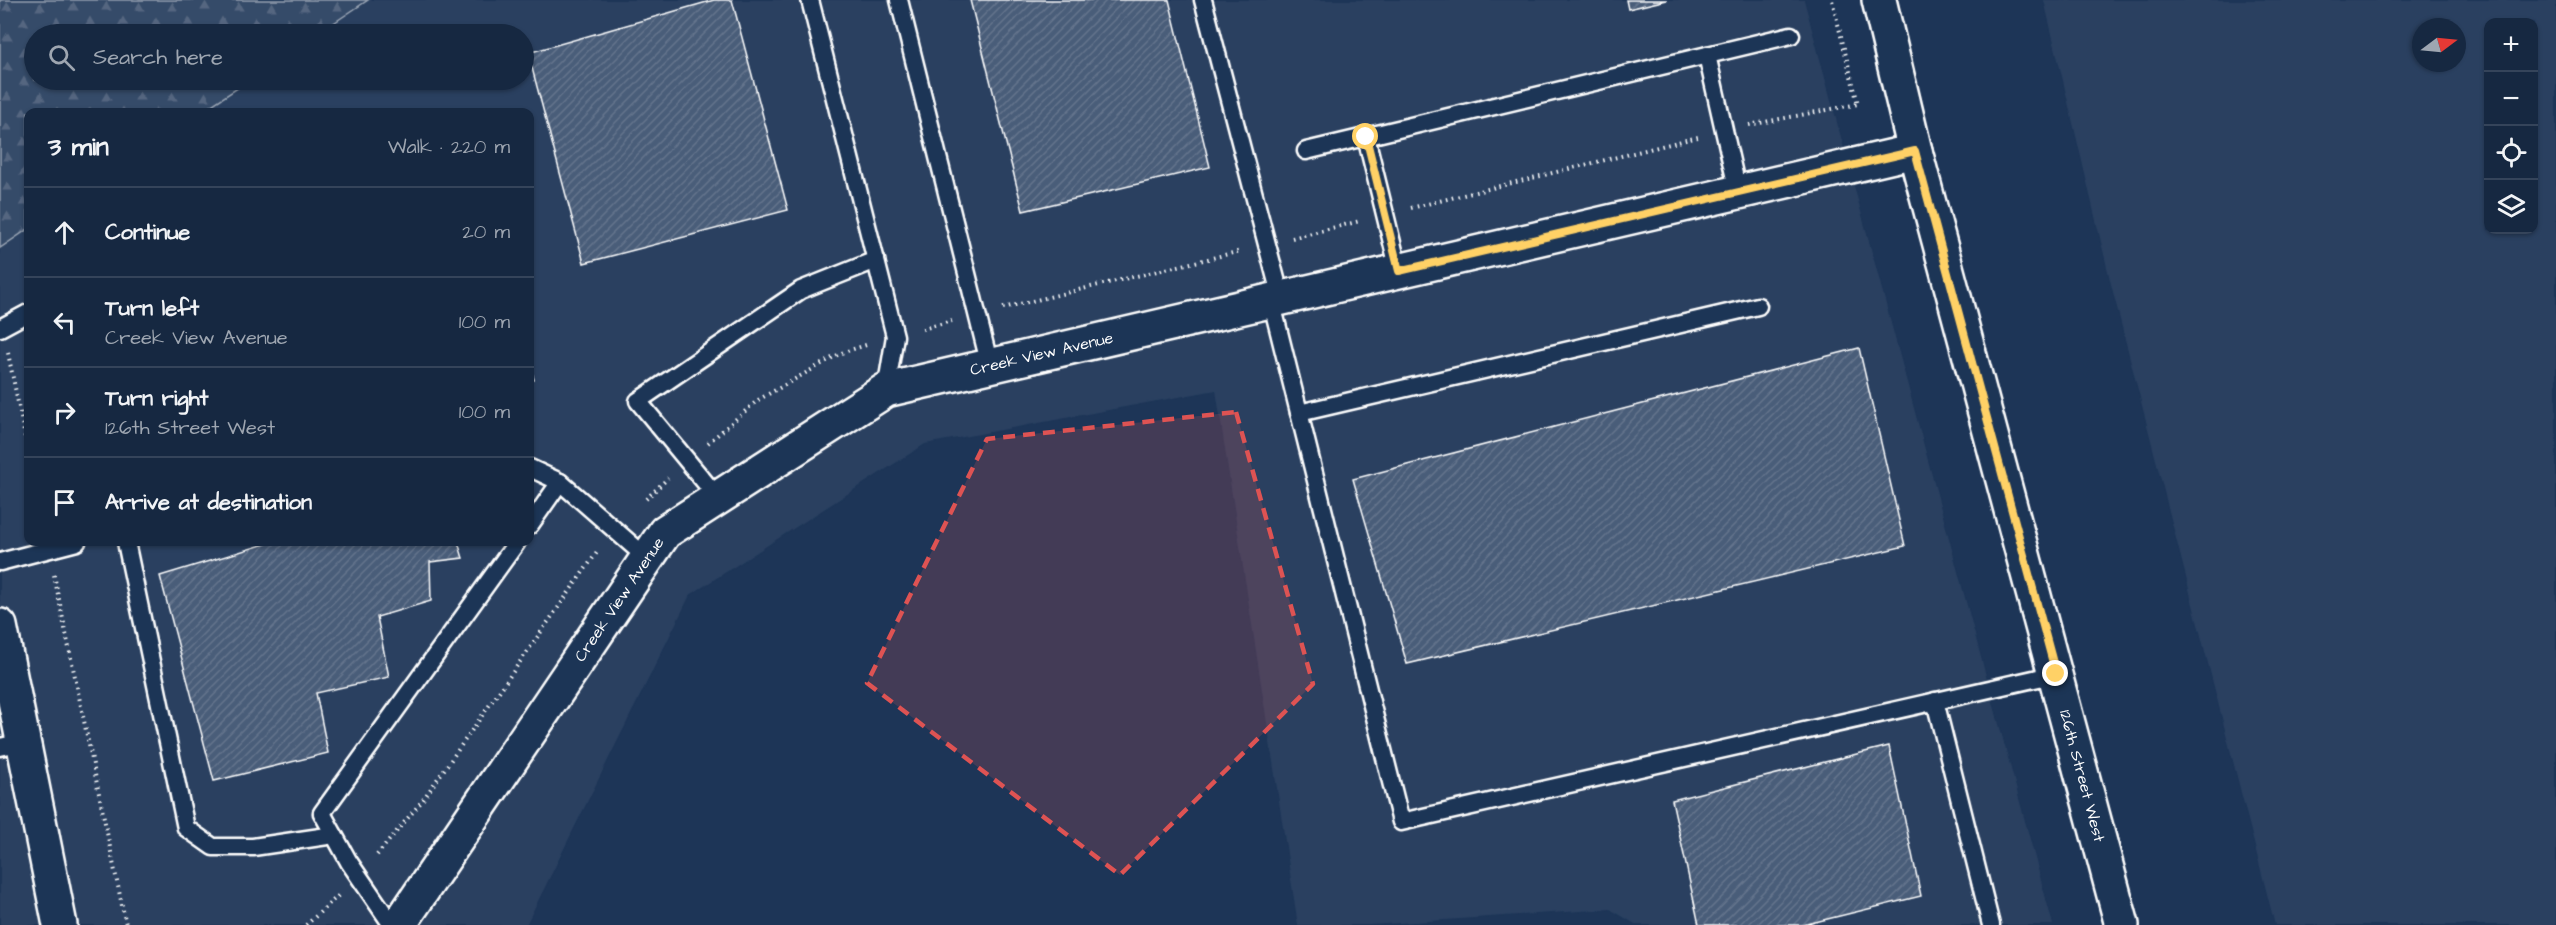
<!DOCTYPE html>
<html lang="en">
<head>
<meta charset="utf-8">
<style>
  :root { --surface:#162841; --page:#1f3048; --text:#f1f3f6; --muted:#9ea6b1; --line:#35445a }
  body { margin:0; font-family:"Architects Daughter",sans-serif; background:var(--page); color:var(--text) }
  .controls { position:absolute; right:18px; top:18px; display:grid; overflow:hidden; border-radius:12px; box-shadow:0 2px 4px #0004 }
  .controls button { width:54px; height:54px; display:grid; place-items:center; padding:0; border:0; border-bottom:2px solid var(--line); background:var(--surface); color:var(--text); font:30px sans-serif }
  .compass { position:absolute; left:2412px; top:18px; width:54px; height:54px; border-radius:50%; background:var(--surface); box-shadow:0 2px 4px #0004; rotate:74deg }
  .stop { position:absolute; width:18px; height:18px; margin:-14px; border:4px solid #ffd166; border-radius:50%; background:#fff }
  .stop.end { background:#ffd166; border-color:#fff; box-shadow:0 2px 6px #0008 }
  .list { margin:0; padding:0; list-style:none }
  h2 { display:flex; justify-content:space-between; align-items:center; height:78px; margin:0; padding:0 24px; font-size:26px }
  h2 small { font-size:20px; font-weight:400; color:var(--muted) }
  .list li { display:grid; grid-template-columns:39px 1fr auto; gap:18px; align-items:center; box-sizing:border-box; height:90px; padding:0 24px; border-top:2px solid var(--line) }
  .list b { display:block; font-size:22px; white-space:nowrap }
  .list p { margin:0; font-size:20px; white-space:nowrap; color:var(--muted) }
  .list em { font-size:20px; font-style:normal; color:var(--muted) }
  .icon { flex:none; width:33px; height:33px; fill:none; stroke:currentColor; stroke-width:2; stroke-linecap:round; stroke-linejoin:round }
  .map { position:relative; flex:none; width:2556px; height:925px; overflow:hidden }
  .search { position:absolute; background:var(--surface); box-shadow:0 2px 4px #0004; left:24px; top:24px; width:510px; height:66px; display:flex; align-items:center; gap:15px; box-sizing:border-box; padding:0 21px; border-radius:33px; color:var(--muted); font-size:22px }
  .panel { position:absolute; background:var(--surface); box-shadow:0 2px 4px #0004; left:24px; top:108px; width:510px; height:438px; border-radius:12px }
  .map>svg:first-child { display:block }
  .built { fill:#2a4161; fill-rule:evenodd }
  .forest { fill:url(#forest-firs); stroke:#9aa5b4; stroke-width:1.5 }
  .building { fill:url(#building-hatch); stroke:#fff; stroke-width:1.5 }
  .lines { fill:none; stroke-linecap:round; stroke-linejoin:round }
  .lane-casing { stroke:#fff; stroke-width:21 }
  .street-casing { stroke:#fff; stroke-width:38 }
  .secondary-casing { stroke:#fff; stroke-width:38 }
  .path { stroke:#fff; stroke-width:4; stroke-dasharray:1.5 4.5; stroke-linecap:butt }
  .lane { stroke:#1d3557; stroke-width:16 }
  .street { stroke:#1d3557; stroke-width:33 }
  .secondary { stroke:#1d3557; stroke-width:33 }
  .route { stroke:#ffd166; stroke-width:8 }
  .marked { fill:#de5353; fill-opacity:0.2; stroke:#de5353; stroke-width:4.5; stroke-dasharray:12 8; stroke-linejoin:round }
  .labels { text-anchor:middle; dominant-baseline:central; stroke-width:5; stroke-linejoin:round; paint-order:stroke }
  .street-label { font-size:16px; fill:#fff; stroke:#1d3557 }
</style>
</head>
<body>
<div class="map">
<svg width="2556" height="925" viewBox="0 0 2556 925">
  <defs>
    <pattern id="forest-firs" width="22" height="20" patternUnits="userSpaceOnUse" patternTransform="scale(1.5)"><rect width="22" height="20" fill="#364b69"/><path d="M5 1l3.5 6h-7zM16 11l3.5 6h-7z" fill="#546680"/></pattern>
    <pattern id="building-hatch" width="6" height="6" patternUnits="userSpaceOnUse" patternTransform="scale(1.5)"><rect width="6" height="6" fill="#4a5d79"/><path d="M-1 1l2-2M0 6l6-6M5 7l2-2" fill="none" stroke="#65758d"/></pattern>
  </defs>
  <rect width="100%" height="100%" fill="#1d3557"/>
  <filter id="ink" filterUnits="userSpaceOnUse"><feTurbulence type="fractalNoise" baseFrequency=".0167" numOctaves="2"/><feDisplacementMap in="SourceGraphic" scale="12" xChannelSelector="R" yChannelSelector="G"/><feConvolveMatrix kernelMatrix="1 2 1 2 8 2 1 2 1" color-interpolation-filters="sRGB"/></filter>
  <g filter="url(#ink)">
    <g class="built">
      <polygon points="368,0 1804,0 2053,925 1637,925 1610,909 1369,925 1298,925 1216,390 925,444 690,595 526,925 0,925 0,248 28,229 28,542 530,542 530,112 201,112 250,80 524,80 524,34 317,34"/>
      <path d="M2044 0H2556V925H2275L2111 284ZM2488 22H2534V230H2488ZM2421 27H2457V63H2421Z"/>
    </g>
    <polygon class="forest" points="0,0 368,0 317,34 34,34 34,80 250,80 201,112 28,112 28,229 0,248"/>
    <g class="building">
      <polygon points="714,0 732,0 788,210 584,263 528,53"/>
      <polygon points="970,0 1169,0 1210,167 1023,211"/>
      <polygon points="1626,0 1667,0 1628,9"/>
      <polygon points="1859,348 1905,546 1407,664 1353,479"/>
      <polygon points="530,363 534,380 530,381"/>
      <polygon points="272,542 458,542 463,558 430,562 431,601 377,617 389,677 316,693 328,753 214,781 160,576"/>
      <polygon points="1889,746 1921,896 1803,925 1699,925 1672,800"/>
    </g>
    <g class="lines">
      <defs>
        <g id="lane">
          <polyline points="810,0 895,336 886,390"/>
          <polyline points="899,0 990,366"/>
          <polyline points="1203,0 1281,298"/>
          <polyline points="1707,55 1738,192"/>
          <polyline points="1366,137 1399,271"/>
          <polyline points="1306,151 1791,35"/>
          <polyline points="1271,300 1401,822 2056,674"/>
          <polyline points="0,328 28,313"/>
          <polyline points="1299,413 1758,306"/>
          <polyline points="530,468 560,482 647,558"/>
          <polyline points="718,498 638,401 801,290 876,260"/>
          <polyline points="530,525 560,482"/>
          <polyline points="126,542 186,828 213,847 253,847 334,835"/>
          <polyline points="0,562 77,542"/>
          <polyline points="1935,701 1991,925"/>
          <polyline points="0,747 23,742"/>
          <polyline points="392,925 349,862 322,813 517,542"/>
        </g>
        <g id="street">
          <path id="s1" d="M399 925 665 532 886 390 1915 151"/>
        </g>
        <g id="secondary">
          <path id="s2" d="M1879 0 1915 151 2122 925"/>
          <polyline points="0,626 60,925"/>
        </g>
      </defs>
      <use href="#lane" class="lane-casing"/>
      <use href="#street" class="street-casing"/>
      <use href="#secondary" class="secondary-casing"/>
      <g class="path">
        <polyline points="1749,125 1858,104 1832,0"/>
        <polyline points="1411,208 1698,137"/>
        <polyline points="1292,238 1360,221"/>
        <polyline points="1003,308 1241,251"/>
        <polyline points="922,329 952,321"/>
        <polyline points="8,353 28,452"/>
        <polyline points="708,443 758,400 841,353 866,345"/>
        <polyline points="646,499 668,478"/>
        <polyline points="54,575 126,925"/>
        <polyline points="377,855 422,801 598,551"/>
        <polyline points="306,925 339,895"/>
      </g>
      <use href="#lane" class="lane"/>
      <use href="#street" class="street"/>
      <use href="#secondary" class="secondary"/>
    </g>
  </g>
  <g class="lines" filter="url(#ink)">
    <polyline class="route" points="1366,137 1399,271 1915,151 2056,674"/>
  </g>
  <path class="marked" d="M1236 412 1313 684 1120 875 867 683 987 439Z"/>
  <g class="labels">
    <g class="street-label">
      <text stroke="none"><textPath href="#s1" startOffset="897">Creek View Avenue</textPath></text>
      <text stroke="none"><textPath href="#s1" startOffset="393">Creek View Avenue</textPath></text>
      <text stroke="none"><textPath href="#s2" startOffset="802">126th Street West</textPath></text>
    </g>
  </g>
</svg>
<div class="controls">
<button>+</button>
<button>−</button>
<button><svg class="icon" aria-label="locate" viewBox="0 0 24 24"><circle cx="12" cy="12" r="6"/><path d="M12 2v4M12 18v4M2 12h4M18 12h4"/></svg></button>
<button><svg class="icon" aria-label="layers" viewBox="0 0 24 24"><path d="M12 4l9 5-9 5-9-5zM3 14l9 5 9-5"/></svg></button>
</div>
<svg class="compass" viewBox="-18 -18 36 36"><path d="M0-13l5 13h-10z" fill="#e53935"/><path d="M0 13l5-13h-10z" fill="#9ea6b1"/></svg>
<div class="stop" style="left:1366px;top:137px"></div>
<div class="stop end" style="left:2056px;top:674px"></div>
<div class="search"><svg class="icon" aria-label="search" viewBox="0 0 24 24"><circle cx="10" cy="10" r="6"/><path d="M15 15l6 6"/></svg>Search here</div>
<section class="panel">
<h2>3 min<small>Walk · 220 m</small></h2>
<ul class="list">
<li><svg class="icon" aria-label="ahead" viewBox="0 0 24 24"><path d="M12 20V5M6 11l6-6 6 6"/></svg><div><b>Continue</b></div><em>20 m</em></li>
<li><svg class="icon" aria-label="left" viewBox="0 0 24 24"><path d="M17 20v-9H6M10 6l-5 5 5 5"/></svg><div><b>Turn left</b><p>Creek View Avenue</p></div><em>100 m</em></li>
<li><svg class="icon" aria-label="right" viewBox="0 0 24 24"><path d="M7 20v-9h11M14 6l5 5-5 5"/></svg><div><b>Turn right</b><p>126th Street West</p></div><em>100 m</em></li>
<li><svg class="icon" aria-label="arrive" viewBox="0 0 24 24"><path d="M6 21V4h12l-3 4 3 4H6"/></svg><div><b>Arrive at destination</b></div></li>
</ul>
</section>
</div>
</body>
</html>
